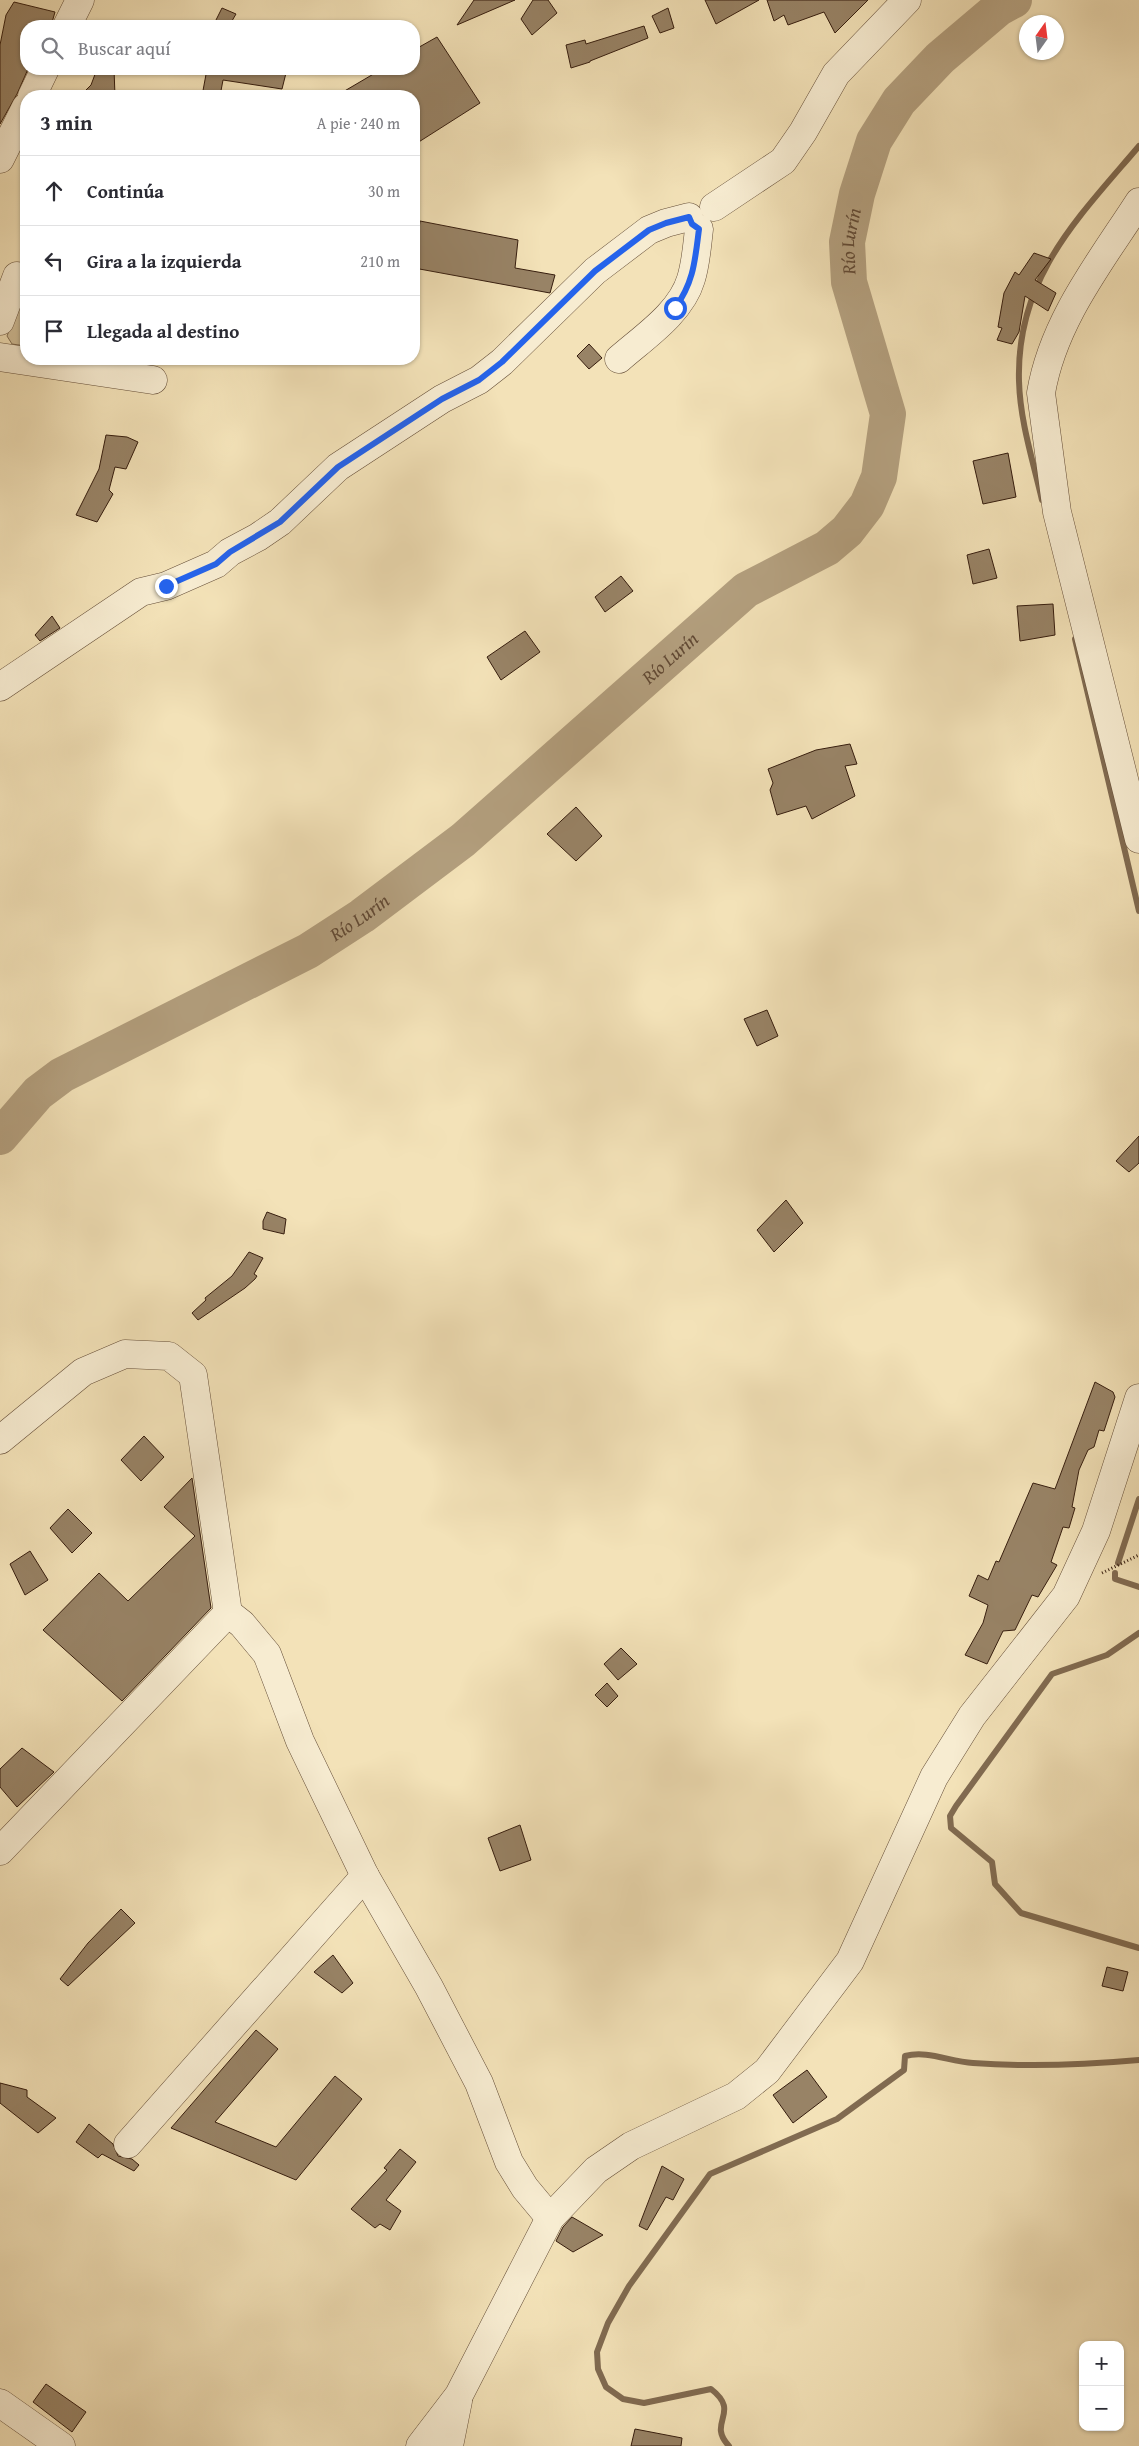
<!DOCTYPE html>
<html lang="es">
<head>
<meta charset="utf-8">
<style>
  :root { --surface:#fff; --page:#f7f7f7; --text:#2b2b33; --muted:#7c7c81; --line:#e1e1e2 }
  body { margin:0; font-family:"Gentium Book Plus",serif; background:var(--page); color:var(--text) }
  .controls { position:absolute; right:15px; bottom:15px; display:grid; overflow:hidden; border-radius:10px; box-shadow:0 1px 4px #0004 }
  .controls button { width:45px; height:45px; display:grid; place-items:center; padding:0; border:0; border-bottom:1px solid var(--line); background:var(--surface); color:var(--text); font:25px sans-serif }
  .compass { position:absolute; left:1019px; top:15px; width:45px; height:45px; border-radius:50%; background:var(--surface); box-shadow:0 1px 4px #0004; rotate:14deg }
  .stop { position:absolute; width:15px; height:15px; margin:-11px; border:4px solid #2563eb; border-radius:50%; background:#fff }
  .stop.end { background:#2563eb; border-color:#fff; box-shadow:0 1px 5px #0008 }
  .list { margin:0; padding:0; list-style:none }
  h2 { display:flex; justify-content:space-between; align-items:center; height:65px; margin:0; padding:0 20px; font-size:21px }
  h2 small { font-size:16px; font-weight:400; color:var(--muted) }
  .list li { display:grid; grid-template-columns:32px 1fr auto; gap:15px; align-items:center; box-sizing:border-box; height:70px; padding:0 20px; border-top:1px solid var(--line) }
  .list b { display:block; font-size:19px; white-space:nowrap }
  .list em { font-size:16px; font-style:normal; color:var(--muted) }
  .icon { flex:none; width:28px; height:28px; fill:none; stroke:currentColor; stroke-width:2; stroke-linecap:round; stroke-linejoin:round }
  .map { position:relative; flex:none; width:1139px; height:2446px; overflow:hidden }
  .search { position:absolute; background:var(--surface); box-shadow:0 1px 4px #0004; left:20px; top:20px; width:400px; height:55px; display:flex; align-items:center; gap:12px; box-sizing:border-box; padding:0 18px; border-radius:20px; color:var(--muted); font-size:19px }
  .panel { position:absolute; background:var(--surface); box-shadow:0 1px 4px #0004; left:20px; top:90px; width:400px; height:275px; border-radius:20px }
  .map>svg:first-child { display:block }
  .green { fill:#d3c19b; stroke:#846f54 }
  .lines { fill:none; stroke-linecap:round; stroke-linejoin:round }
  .stream { stroke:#816b51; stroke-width:6 }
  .river { stroke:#b39f7e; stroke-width:36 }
  .building { fill:#988366; stroke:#361d0e }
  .minor-casing { stroke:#654e38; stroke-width:29 }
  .path { stroke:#361d0e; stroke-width:3; stroke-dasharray:1 2.5; stroke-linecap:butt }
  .minor { stroke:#f7ecd1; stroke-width:28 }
  .route { stroke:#2563eb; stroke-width:6 }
  .labels { text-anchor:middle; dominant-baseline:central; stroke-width:4.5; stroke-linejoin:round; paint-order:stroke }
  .water-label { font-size:19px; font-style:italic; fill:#624a35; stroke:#f7ecd1 }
</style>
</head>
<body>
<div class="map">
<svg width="1139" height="2446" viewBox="0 0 1139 2446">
  <rect width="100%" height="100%" fill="#f3e2b8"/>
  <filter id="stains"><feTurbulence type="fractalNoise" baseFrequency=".004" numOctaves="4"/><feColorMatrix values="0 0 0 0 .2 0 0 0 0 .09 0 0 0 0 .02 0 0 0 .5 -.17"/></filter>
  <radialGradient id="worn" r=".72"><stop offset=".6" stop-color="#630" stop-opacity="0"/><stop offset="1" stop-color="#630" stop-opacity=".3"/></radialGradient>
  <polygon class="green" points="25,291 26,291 26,346 12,344 7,336"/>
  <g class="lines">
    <g class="stream">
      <path d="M1042 500C1033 461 1020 421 1019 381 1016 278 1077 219 1139 146"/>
      <polyline points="1075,639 1139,911"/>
      <polyline points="1118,1563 1139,1499"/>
      <polyline points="1115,1573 1115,1579 1139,1587"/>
      <polyline points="1139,1633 1107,1655 1052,1674 956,1806 950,1816 951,1828 992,1862 995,1884 1021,1913 1139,1948"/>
      <path d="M729 2446C706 2422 742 2413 711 2389L644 2403 623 2399 606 2387 598 2369 597 2352 608 2323 629 2286 710 2174 837 2119 904 2070 905 2056C928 2050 950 2062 973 2063 1029 2067 1083 2065 1139 2060"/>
    </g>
    <path class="river" id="s1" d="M0 1137 38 1093 62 1075 308 951 362 916 463 840 746 590 827 548 847 531 867 505 879 477 888 414 849 282 847 242 857 194 874 141 899 101 940 58 999 8 1014 0"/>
  </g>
  <g class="building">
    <polygon points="474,0 515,0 457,25"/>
    <polygon points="533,0 548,0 557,13 532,35 521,19"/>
    <polygon points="705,0 759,0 716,24"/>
    <polygon points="767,0 868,0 835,33 824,12 788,25 784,15 774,21"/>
    <polygon points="14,2 55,12 51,26 26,26 28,69 17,94 0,124 0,45 6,15"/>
    <polygon points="222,8 236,14 229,26 213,26"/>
    <polygon points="668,8 674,28 660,33 652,16"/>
    <polygon points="644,26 648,38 590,61 590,62 571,68 566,45 585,40 586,44"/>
    <polygon points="437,37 480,103 414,145 414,96 336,96 382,69 414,69 414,50"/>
    <polygon points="97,69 114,69 115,96 80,96 91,85"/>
    <polygon points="207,69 287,69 282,89 223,80 220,96 202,96"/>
    <polygon points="420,221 518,240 515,268 555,275 550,293 414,268"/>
    <polygon points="1034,253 1051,259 1035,280 1056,293 1048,311 1025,296 1019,332 1012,344 997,340 1002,328 998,327 1004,293 1015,272 1019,275"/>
    <polygon points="589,344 602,358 589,369 577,356"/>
    <polygon points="106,435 127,437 138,442 126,469 115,467 109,490 113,494 97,522 76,515 99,469"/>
    <polygon points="1008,453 1016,497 983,504 973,461"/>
    <polygon points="989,549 997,578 973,584 967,555"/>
    <polygon points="621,576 633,591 605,612 595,597"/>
    <polygon points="1053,604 1055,635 1020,641 1017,606"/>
    <polygon points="52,616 60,628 40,641 35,635"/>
    <polygon points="525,631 540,652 501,680 487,657"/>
    <polygon points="850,744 857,764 845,766 855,796 812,819 806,806 777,815 770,790 773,783 768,769 816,750"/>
    <polygon points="576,807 602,836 576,861 547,834"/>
    <polygon points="767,1010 778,1036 757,1046 744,1019"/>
    <polygon points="1139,1136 1139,1163 1129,1172 1116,1161"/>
    <polygon points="786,1200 803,1223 774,1252 757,1230"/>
    <polygon points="267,1212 286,1219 284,1234 263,1229 263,1221"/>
    <polygon points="249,1252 263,1258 254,1274 257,1276 255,1279 245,1288 198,1320 192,1313 206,1300 205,1298 232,1276"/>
    <polygon points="1095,1382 1113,1392 1115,1397 1104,1431 1099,1430 1094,1447 1088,1450 1079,1470 1072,1507 1075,1508 1069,1528 1063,1527 1051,1562 1057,1565 1038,1597 1032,1595 1015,1630 1003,1631 987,1664 965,1655 983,1623 988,1605 969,1596 978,1575 988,1580 996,1561 999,1562 1033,1483 1055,1489"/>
    <polygon points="144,1436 164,1457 141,1481 121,1460"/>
    <polygon points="192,1478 211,1608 122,1701 43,1630 99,1573 128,1601 195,1536 164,1507"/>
    <polygon points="68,1509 92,1533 72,1553 50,1528"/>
    <polygon points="30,1551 48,1580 25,1595 10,1564"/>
    <polygon points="621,1648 637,1664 618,1680 604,1664"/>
    <polygon points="607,1683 618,1696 607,1707 595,1695"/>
    <polygon points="22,1748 54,1772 17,1807 0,1787 0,1769"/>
    <polygon points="520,1825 531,1860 500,1871 488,1838"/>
    <polygon points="121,1909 135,1923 68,1986 60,1979 88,1943"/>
    <polygon points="333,1955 353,1983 342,1993 314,1972"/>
    <polygon points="1107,1967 1128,1972 1123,1991 1102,1986"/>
    <polygon points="256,2030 278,2049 215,2122 276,2147 335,2076 362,2099 296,2180 171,2128"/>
    <polygon points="807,2070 827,2097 793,2123 773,2095"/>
    <polygon points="0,2083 27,2090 27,2097 56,2118 38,2133 0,2103"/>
    <polygon points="89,2124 113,2144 118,2156 132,2159 139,2165 134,2171 102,2154 98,2158 76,2142"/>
    <polygon points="400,2149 416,2162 386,2200 401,2211 390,2230 380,2224 375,2228 351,2209 387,2170 384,2168"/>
    <polygon points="662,2166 684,2179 673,2200 666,2197 647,2230 639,2226"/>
    <polygon points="572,2217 603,2235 573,2252 556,2241 563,2227"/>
    <polygon points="46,2384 86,2412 72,2432 33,2402"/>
    <polygon points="635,2429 682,2438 681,2446 631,2446"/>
  </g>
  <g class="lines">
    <defs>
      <g id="minor">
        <polyline points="67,26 80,0"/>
        <polyline points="32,96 45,69"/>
        <polyline points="0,159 26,107"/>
        <path d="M1139 202C1101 261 1053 321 1041 393L1057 512 1139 839"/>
        <polyline points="714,207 783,161 803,132 836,74 907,0"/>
        <polyline points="0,321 17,276"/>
        <polyline points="0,357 153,380"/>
        <path d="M619 359C644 337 681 313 691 279 696 263 697 246 699 229"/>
        <polyline points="0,687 141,592 166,586 216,564 230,552 258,537 280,522 338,467 442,399 479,380 502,362 595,271 649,230 666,223 689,217"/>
        <polyline points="0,1440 83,1372 125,1354 169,1356 193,1375 228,1613 242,1624 267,1654 300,1741 365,1876 429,1987 479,2083 509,2162 525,2188 550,2218"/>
        <polyline points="0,1851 228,1613"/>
        <polyline points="128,2144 365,1876"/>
        <polyline points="0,2403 61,2446"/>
        <polyline points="420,2446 459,2395 550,2218 596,2170 631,2146 736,2096 767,2071 850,1961 934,1777 972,1716 1066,1596 1096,1531 1139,1398"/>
        <polyline points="449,2446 458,2401"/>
      </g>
    </defs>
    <use href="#minor" class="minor-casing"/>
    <polyline class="path" points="1102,1573 1139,1555"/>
    <use href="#minor" class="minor"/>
  </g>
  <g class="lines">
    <path class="route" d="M166 586 216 564 230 552 280 522 338 467 442 399 479 380 502 362 595 271 649 230 666 223 689 217 692 224 699 229C695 260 694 282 675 308"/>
  </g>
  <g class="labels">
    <g class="water-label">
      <text stroke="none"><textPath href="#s1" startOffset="1355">Río Lurín</textPath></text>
      <text stroke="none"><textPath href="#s1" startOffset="830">Río Lurín</textPath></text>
      <text stroke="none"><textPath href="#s1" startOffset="425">Río Lurín</textPath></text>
    </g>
  </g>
  <rect width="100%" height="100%" filter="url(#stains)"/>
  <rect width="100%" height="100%" fill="url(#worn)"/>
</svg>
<div class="controls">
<button>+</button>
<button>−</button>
</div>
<svg class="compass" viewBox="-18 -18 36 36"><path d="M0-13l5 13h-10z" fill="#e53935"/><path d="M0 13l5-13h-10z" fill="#7c7c81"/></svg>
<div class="stop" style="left:675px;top:308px"></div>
<div class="stop end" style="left:166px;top:586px"></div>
<div class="search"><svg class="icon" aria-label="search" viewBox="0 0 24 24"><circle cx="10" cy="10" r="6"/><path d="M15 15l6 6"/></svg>Buscar aquí</div>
<section class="panel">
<h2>3 min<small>A pie · 240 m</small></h2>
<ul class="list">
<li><svg class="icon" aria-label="ahead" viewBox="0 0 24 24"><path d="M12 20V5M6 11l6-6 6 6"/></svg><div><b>Continúa</b></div><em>30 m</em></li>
<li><svg class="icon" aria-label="left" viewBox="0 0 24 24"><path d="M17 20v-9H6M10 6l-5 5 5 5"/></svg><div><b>Gira a la izquierda</b></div><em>210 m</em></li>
<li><svg class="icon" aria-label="arrive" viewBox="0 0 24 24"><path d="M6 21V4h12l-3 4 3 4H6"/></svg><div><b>Llegada al destino</b></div></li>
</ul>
</section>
</div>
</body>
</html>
